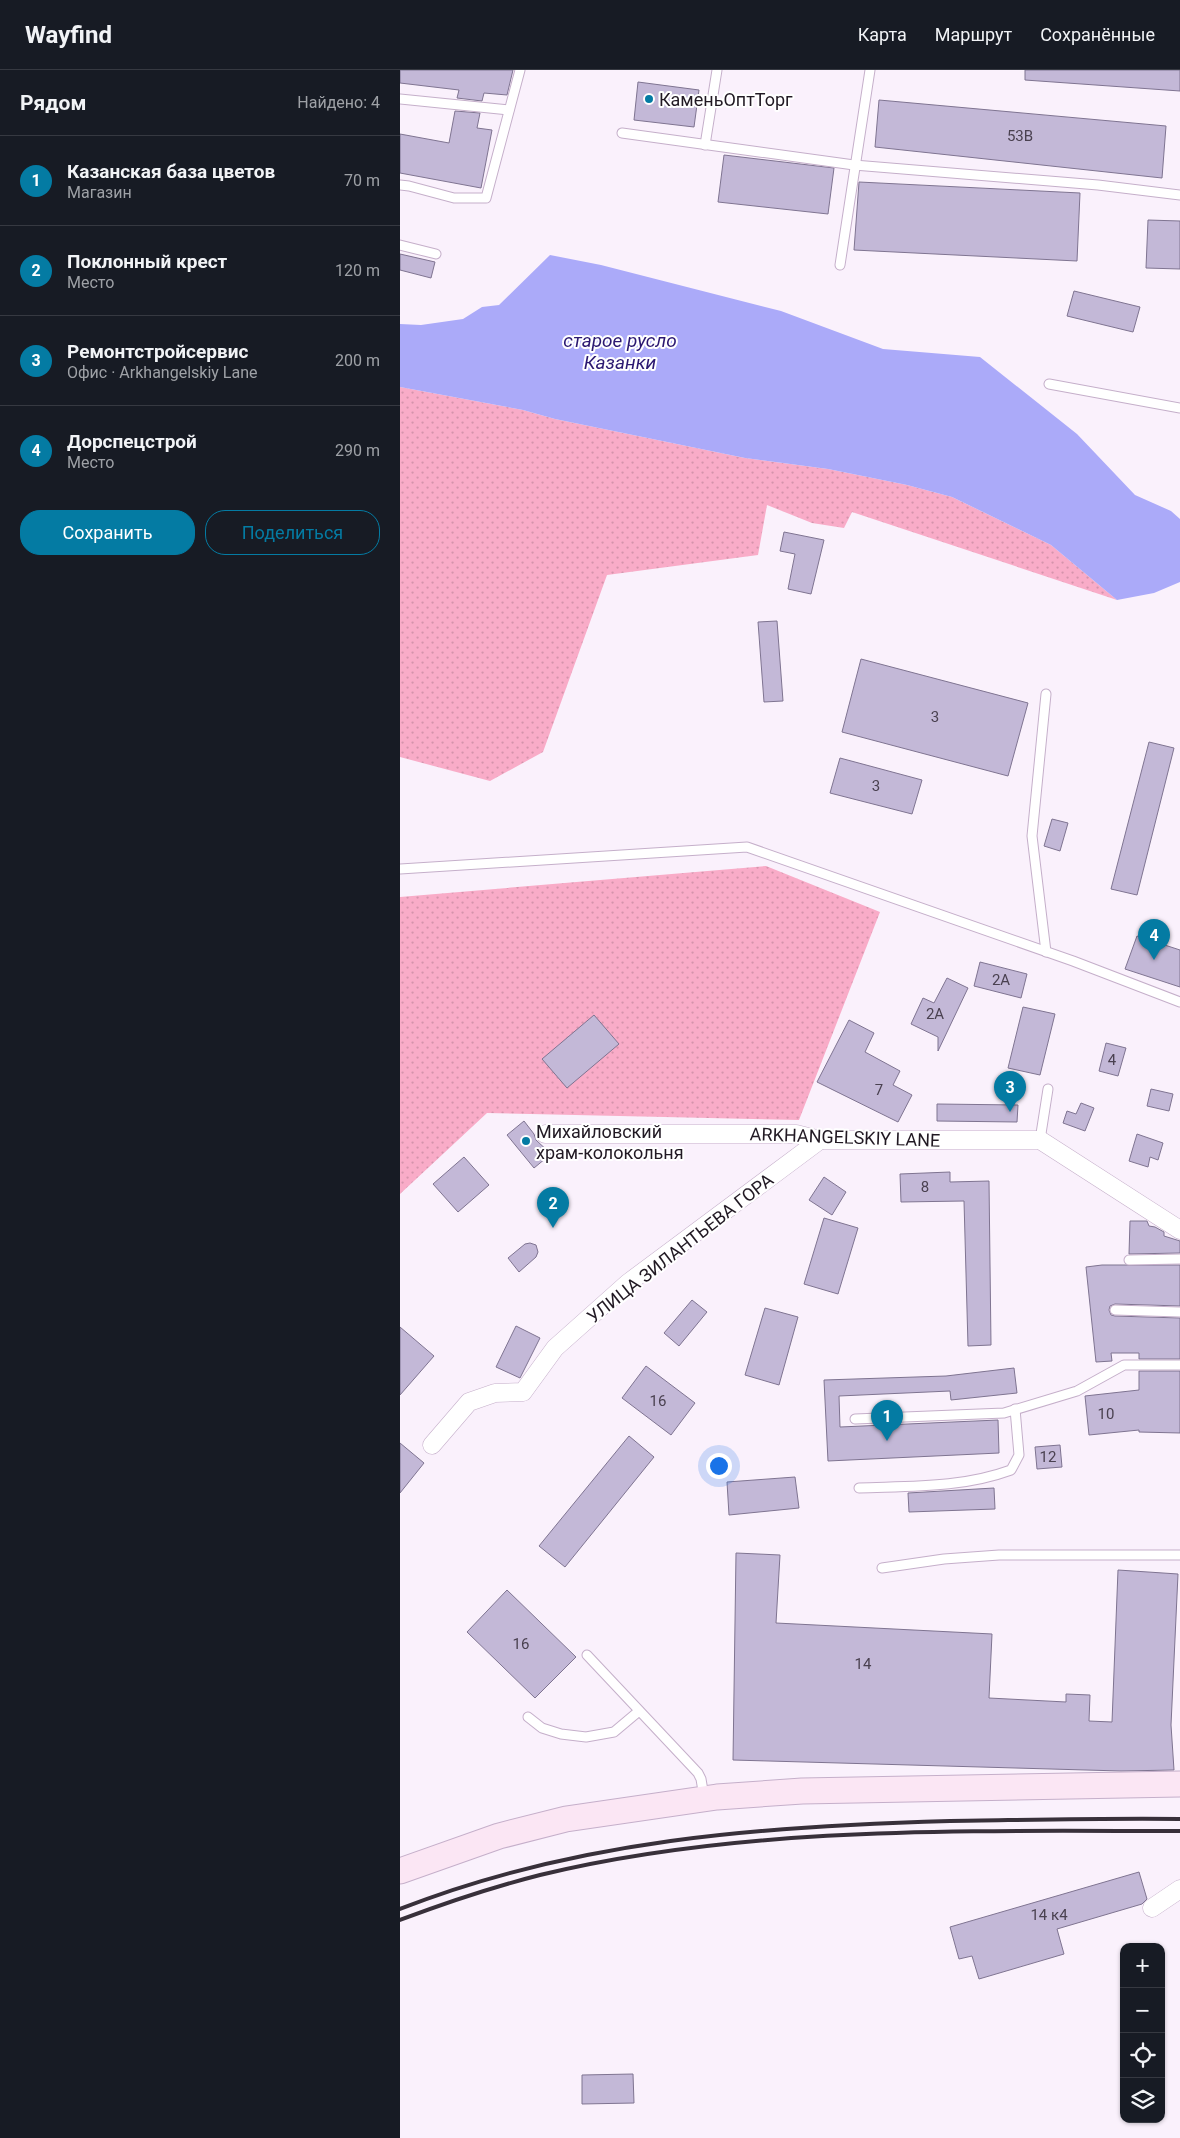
<!DOCTYPE html>
<html lang="ru">
<head>
<meta charset="utf-8">
<style>
  :root { --surface:#171b24; --page:#242831; --text:#f1f3f6; --muted:#9ea1a6; --line:#363941; --accent:#047ba3 }
  body { margin:0; font-family:Roboto,sans-serif; background:var(--page); color:var(--text) }
  .controls { position:absolute; right:15px; bottom:15px; display:grid; overflow:hidden; border-radius:10px; box-shadow:0 1px 4px #0004 }
  .controls button { width:45px; height:45px; display:grid; place-items:center; padding:0; border:0; border-bottom:1px solid var(--line); background:var(--surface); color:var(--text); font:25px sans-serif }
  .you { position:absolute; left:318px; top:1395px; width:18px; height:18px; margin:-12px; border:4px solid #fff; border-radius:50%; background:#1a73e8; box-shadow:0 0 0 8px #1a73e833 }
  .badge { display:grid; place-items:center; width:32px; height:32px; border-radius:50%; background:var(--accent); color:#fff; font-size:16px; font-weight:700 }
  .pin { position:absolute; translate:-50% -41px; filter:drop-shadow(0 1px 2px #0008) }
  .pin::after { content:''; position:absolute; top:26px; width:18px; height:15px; background:inherit; clip-path:polygon(0 0,100% 0,50% 100%) }
  .list { margin:0; padding:0; list-style:none }
  h2 { display:flex; justify-content:space-between; align-items:center; height:65px; margin:0; padding:0 20px; font-size:21px }
  h2 small { font-size:16px; font-weight:400; color:var(--muted) }
  .list li { display:grid; grid-template-columns:32px 1fr auto; gap:15px; align-items:center; box-sizing:border-box; height:90px; padding:0 20px; border-top:1px solid var(--line) }
  .list b { display:block; font-size:19px; white-space:nowrap }
  .list p { margin:0; font-size:16px; white-space:nowrap; color:var(--muted) }
  .list em { font-size:16px; font-style:normal; color:var(--muted) }
  .actions { display:flex; gap:10px; padding:15px 20px }
  .actions a { flex:1; padding:11px 0; border:1px solid var(--accent); border-radius:20px; text-align:center; font-size:18px; color:var(--accent) }
  .actions .main { background:var(--accent); color:#fff }
  .icon { flex:none; width:28px; height:28px; fill:none; stroke:currentColor; stroke-width:2; stroke-linecap:round; stroke-linejoin:round }
  .map { position:relative; flex:none; width:780px; height:2068px; overflow:hidden }
  header { display:flex; align-items:center; gap:30px; box-sizing:border-box; height:70px; padding:0 25px; background:var(--surface); border-bottom:1px solid var(--line) }
  header strong { font-size:24px }
  nav { display:flex; gap:28px; margin-inline-start:auto; font-size:18px }
  main { display:flex }
  aside { flex:1; background:var(--surface) }
  .map>svg:first-child { display:block }
  .grass { fill:url(#grass-dots) }
  .water { fill:#abaaf9 }
  .building { fill:#c3b8d7; stroke:#7f7491 }
  .lines { fill:none; stroke-linecap:round; stroke-linejoin:round }
  .lane-casing { stroke:#c5afca; stroke-width:11 }
  .street-casing { stroke:#c5afca; stroke-width:19 }
  .secondary-casing { stroke:#c5afca; stroke-width:27 }
  .lane { stroke:#fff; stroke-width:9 }
  .street { stroke:#fff; stroke-width:18 }
  .secondary { stroke:#fbe6f4; stroke-width:25 }
  .rail { stroke:#38303a; stroke-width:4 }
  .poi-dot { fill:#047ba3; stroke:#fff; stroke-width:2 }
  .labels { text-anchor:middle; dominant-baseline:central; stroke-width:4; stroke-linejoin:round; paint-order:stroke }
  .number-label { font-size:15px; fill:#4a4150 }
  .poi-label { font-size:18px; fill:#211923; stroke:#fff; text-anchor:start }
  .street-label { font-size:18px; fill:#211923; stroke:#fff }
  .water-label { font-size:19px; font-style:italic; fill:#2b1871; stroke:#fff }
</style>
</head>
<body>
<header>
<strong>Wayfind</strong>
<nav><a>Карта</a><a>Маршрут</a><a>Сохранённые</a></nav>
</header>
<main>
<aside>
<h2>Рядом<small>Найдено: 4</small></h2>
<ul class="list">
<li><span class="badge">1</span><div><b>Казанская база цветов</b><p>Магазин</p></div><em>70 m</em></li>
<li><span class="badge">2</span><div><b>Поклонный крест</b><p>Место</p></div><em>120 m</em></li>
<li><span class="badge">3</span><div><b>Ремонтстройсервис</b><p>Офис · Arkhangelskiy Lane</p></div><em>200 m</em></li>
<li><span class="badge">4</span><div><b>Дорспецстрой</b><p>Место</p></div><em>290 m</em></li>
</ul>
<div class="actions"><a class="main">Сохранить</a><a>Поделиться</a></div>
</aside>
<div class="map">
<svg width="780" height="2068" viewBox="0 0 780 2068">
  <defs>
    <pattern id="grass-dots" width="8" height="8" patternUnits="userSpaceOnUse" patternTransform="scale(1.25)"><rect width="8" height="8" fill="#f9acc8"/><path d="M2 2h.1M6 6h.1" fill="none" stroke="#d593ac" stroke-width="1.8" stroke-linecap="round"/></pattern>
  </defs>
  <rect width="100%" height="100%" fill="#faf1fc"/>
  <g class="grass">
    <polygon points="0,317 123,340 155,349 345,388 428,399 507,415 552,427 651,475 717,530 452,442 444,458 412,453 367,435 358,485 207,505 143,682 90,711 0,687"/>
    <polygon points="366,796 480,842 399,1050 87,1043 0,1124 0,827"/>
  </g>
  <polygon class="water" points="150,185 201,195 381,241 483,279 580,287 677,364 735,425 771,441 780,449 780,512 754,523 717,530 651,475 552,427 507,415 428,399 345,388 155,349 123,340 0,317 0,254 21,255 63,249 82,237 99,235"/>
  <g class="building">
    <polygon points="0,0 113,0 107,25 84,23 82,31 57,28 59,20 0,13"/>
    <polygon points="625,0 780,0 780,21 625,10"/>
    <polygon points="238,12 299,20 294,57 234,50"/>
    <polygon points="479,30 766,56 762,108 475,77"/>
    <polygon points="55,41 80,43 77,58 92,60 81,118 0,103 0,64 49,73"/>
    <polygon points="324,85 434,98 428,144 318,132"/>
    <polygon points="459,112 680,123 677,191 454,180"/>
    <polygon points="748,150 780,151 780,199 746,198"/>
    <polygon points="0,184 35,192 31,208 0,200"/>
    <polygon points="674,221 740,237 733,262 667,246"/>
    <polygon points="384,462 424,470 411,524 388,519 395,484 380,481"/>
    <polygon points="377,551 383,631 364,632 358,552"/>
    <polygon points="461,589 628,633 608,706 442,662"/>
    <polygon points="749,672 774,678 737,825 711,819"/>
    <polygon points="440,688 522,710 512,744 430,723"/>
    <polygon points="652,749 668,753 660,781 644,776"/>
    <polygon points="737,866 780,880 780,917 725,899"/>
    <polygon points="580,892 627,904 621,928 574,916"/>
    <polygon points="547,908 568,918 538,981 538,967 511,954 523,928 534,933"/>
    <polygon points="623,937 655,944 640,1005 608,998"/>
    <polygon points="194,945 219,974 167,1018 142,989"/>
    <polygon points="449,950 474,963 465,982 500,1001 493,1015 512,1025 498,1052 417,1012"/>
    <polygon points="706,973 726,978 718,1006 699,1001"/>
    <polygon points="751,1019 773,1024 769,1041 747,1036"/>
    <polygon points="681,1033 694,1038 685,1061 663,1053 667,1041 676,1044"/>
    <polygon points="537,1034 618,1035 617,1052 537,1051"/>
    <polygon points="124,1051 134,1064 136,1070 151,1084 134,1098 107,1065"/>
    <polygon points="737,1064 763,1073 758,1090 750,1087 748,1097 729,1091"/>
    <polygon points="64,1087 89,1115 58,1142 33,1114"/>
    <polygon points="550,1102 550,1112 589,1111 591,1275 568,1276 564,1131 501,1132 500,1104"/>
    <polygon points="424,1107 446,1122 432,1145 409,1130"/>
    <polygon points="424,1148 458,1158 438,1224 404,1214"/>
    <polygon points="730,1151 747,1151 749,1156 755,1157 764,1162 764,1166 780,1171 780,1183 729,1184"/>
    <polygon points="130,1173 136,1175 138,1182 136,1187 119,1202 108,1188 125,1174"/>
    <polygon points="702,1195 780,1195 780,1236 715,1234 710,1236 709,1240 711,1245 715,1246 780,1248 780,1289 739,1289 739,1283 711,1283 712,1291 696,1292 686,1197"/>
    <polygon points="292,1230 307,1242 279,1276 264,1263"/>
    <polygon points="365,1238 398,1247 379,1315 345,1305"/>
    <polygon points="116,1256 140,1268 120,1308 96,1297"/>
    <polygon points="0,1257 34,1286 0,1325"/>
    <polygon points="246,1296 295,1333 271,1365 222,1328"/>
    <polygon points="614,1298 617,1323 551,1330 550,1321 439,1326 440,1357 598,1350 599,1383 428,1391 424,1310 546,1306"/>
    <polygon points="739,1301 780,1301 780,1363 739,1362 739,1360 689,1365 685,1326 739,1320"/>
    <polygon points="229,1366 254,1387 165,1497 139,1476"/>
    <polygon points="0,1373 24,1393 0,1423"/>
    <polygon points="660,1375 662,1397 637,1399 635,1377"/>
    <polygon points="395,1407 399,1438 329,1445 327,1412"/>
    <polygon points="594,1418 595,1439 509,1442 508,1423"/>
    <polygon points="336,1483 380,1485 376,1553 592,1564 589,1628 666,1632 666,1624 690,1625 689,1651 712,1652 718,1500 778,1504 771,1655 774,1700 721,1701 333,1690"/>
    <polygon points="107,1520 176,1587 135,1628 67,1562"/>
    <polygon points="739,1802 747,1829 742,1834 657,1859 664,1884 579,1909 572,1886 559,1889 550,1857"/>
    <polygon points="233,2004 234,2033 182,2034 182,2005"/>
  </g>
  <g class="lines">
    <defs>
      <g id="lane">
        <polyline points="0,29 109,40"/>
        <polyline points="222,63 454,95 698,115 780,125"/>
        <polyline points="305,75 317,0"/>
        <polyline points="0,115 9,116 54,128 86,128 120,0"/>
        <polyline points="0,175 36,184"/>
        <polyline points="440,195 470,0"/>
        <polyline points="649,314 780,338"/>
        <polyline points="0,799 347,777 673,891 780,932"/>
        <polyline points="646,882 632,766 646,624"/>
        <polyline points="640,1070 648,1019"/>
        <polyline points="729,1190 780,1189"/>
        <polyline points="715,1240 780,1242"/>
        <polyline points="455,1349 604,1343 677,1321 724,1295 780,1295"/>
        <path d="M459 1418C511 1416 562 1418 611 1400L619 1385 615 1339"/>
        <polyline points="482,1498 544,1489 599,1485 780,1485"/>
        <polyline points="187,1585 298,1703 301,1709 304,1727"/>
        <polyline points="128,1647 142,1658 161,1664 186,1667 214,1662 239,1641"/>
      </g>
      <g id="street">
        <polyline points="145,1064 396,1064 420,1070 640,1070 780,1160"/>
        <polyline points="32,1375 69,1332 95,1323 123,1322 155,1278 228,1213 420,1070"/>
        <polyline points="752,1838 780,1819"/>
      </g>
      <polyline id="secondary" points="0,1801 99,1766 166,1749 317,1727 402,1721 780,1714"/>
    </defs>
    <use href="#lane" class="lane-casing"/>
    <use href="#street" class="street-casing"/>
    <use href="#secondary" class="secondary-casing"/>
    <use href="#lane" class="lane"/>
    <use href="#street" class="street"/>
    <use href="#secondary" class="secondary"/>
    <g class="rail">
      <path d="M0 1839C175 1770 363 1756 550 1751 627 1750 703 1748 780 1749"/>
      <path d="M0 1850C45 1833 93 1817 140 1805 346 1755 569 1761 780 1761"/>
    </g>
  </g>
  <g class="poi-dot">
    <circle cx="249" cy="29" r="5"/>
    <circle cx="126" cy="1071" r="5"/>
  </g>
  <g class="labels">
    <g class="number-label">
      <text x="620" y="66">53В</text>
      <text x="535" y="647">3</text>
      <text x="476" y="716">3</text>
      <text x="601" y="910">2А</text>
      <text x="535" y="944">2А</text>
      <text x="712" y="990">4</text>
      <text x="479" y="1020">7</text>
      <text x="525" y="1117">8</text>
      <text x="258" y="1331">16</text>
      <text x="706" y="1344">10</text>
      <text x="648" y="1387">12</text>
      <text x="121" y="1574">16</text>
      <text x="463" y="1594">14</text>
      <text x="649" y="1845">14 к4</text>
    </g>
    <g class="poi-label">
      <text x="259" y="29">КаменьОптТорг</text>
      <text x="136" y="1061">Михайловский<tspan x="136" dy="21">храм-колокольня</tspan></text>
    </g>
    <g class="street-label">
      <text transform="translate(445 1067) rotate(2)">ARKHANGELSKIY LANE</text>
      <text transform="translate(280 1178) rotate(-38)">УЛИЦА ЗИЛАНТЬЕВА ГОРА</text>
    </g>
    <g class="water-label">
      <text x="220" y="270">старое русло<tspan x="220" dy="22">Казанки</tspan></text>
    </g>
  </g>
</svg>
<div class="controls">
<button>+</button>
<button>−</button>
<button><svg class="icon" aria-label="locate" viewBox="0 0 24 24"><circle cx="12" cy="12" r="6"/><path d="M12 2v4M12 18v4M2 12h4M18 12h4"/></svg></button>
<button><svg class="icon" aria-label="layers" viewBox="0 0 24 24"><path d="M12 4l9 5-9 5-9-5zM3 14l9 5 9-5"/></svg></button>
</div>
<div class="you"></div>
<div class="pin badge" style="left:487px;top:1371px">1</div>
<div class="pin badge" style="left:153px;top:1158px">2</div>
<div class="pin badge" style="left:610px;top:1042px">3</div>
<div class="pin badge" style="left:754px;top:890px">4</div>
</div>
</main>
</body>
</html>
